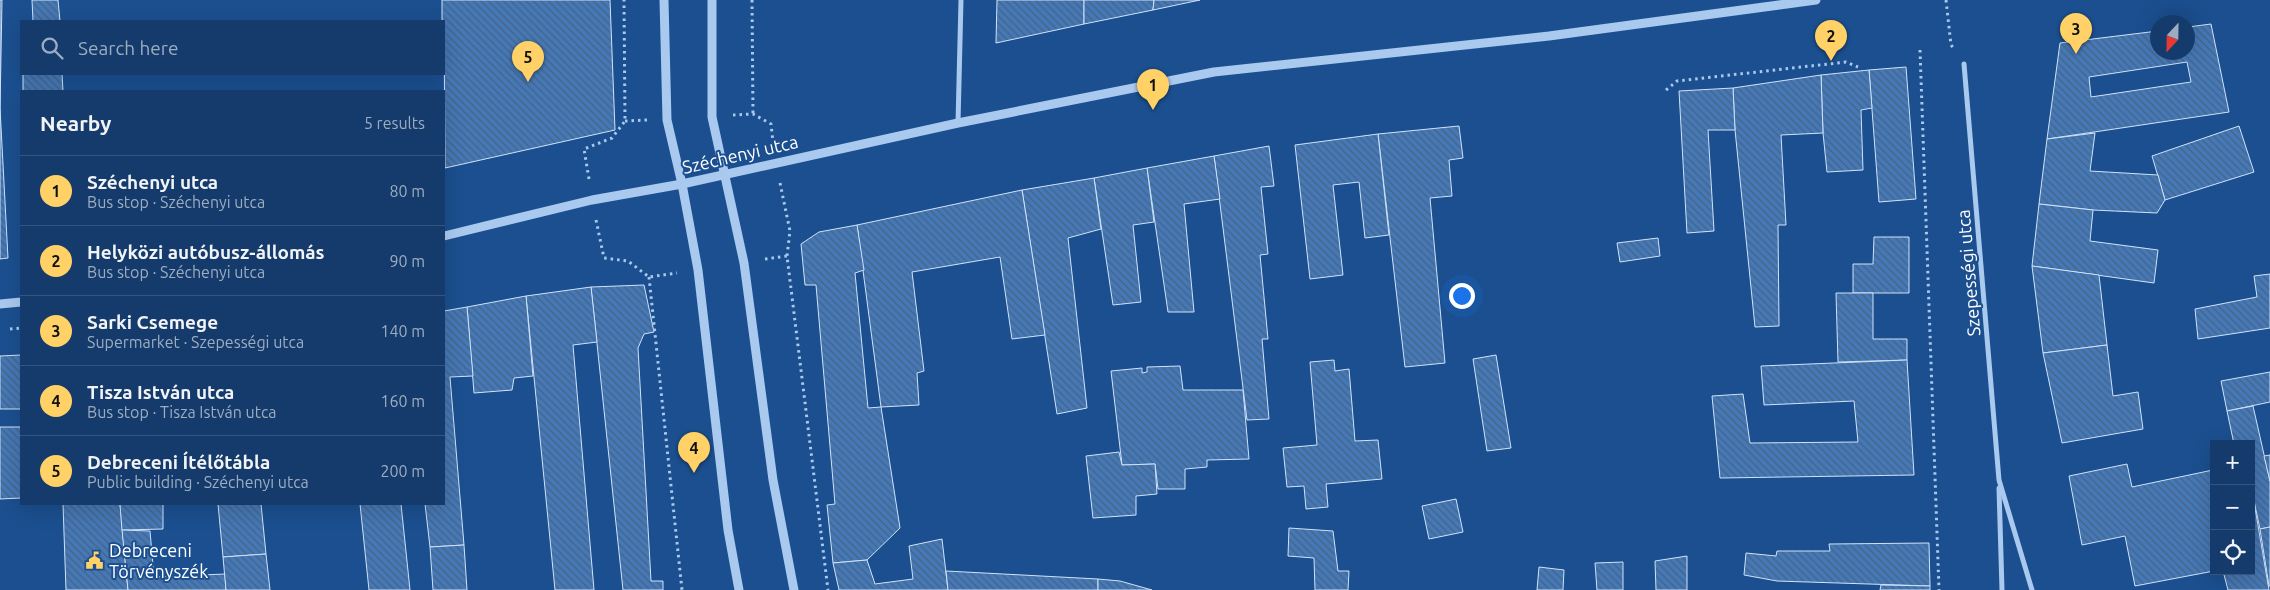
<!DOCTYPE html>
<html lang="en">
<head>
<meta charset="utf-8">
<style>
  :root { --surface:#143b6b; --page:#214673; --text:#f1f3f6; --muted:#9dadc1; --line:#33557e; --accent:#ffd166 }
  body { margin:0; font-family:Ubuntu,sans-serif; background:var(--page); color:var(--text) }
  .controls { position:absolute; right:15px; bottom:15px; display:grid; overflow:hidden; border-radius:0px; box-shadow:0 5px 20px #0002 }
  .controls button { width:45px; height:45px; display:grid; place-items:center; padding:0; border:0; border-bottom:1px solid var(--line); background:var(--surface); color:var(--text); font:25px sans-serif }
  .compass { position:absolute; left:2150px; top:15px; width:45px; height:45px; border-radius:50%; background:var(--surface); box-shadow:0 5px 20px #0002; rotate:202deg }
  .you { position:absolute; left:1461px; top:295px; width:18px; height:18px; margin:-12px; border:4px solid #fff; border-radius:50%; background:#1a73e8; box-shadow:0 0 0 8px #1a73e833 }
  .badge { display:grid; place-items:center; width:32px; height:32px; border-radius:50%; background:var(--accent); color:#111; font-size:16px; font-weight:700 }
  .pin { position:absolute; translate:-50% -41px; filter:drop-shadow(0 1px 2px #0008) }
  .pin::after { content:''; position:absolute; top:26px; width:18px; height:15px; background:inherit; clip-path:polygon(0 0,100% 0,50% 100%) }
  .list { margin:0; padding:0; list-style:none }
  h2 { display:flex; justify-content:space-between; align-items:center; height:65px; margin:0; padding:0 20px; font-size:21px }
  h2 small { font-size:16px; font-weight:400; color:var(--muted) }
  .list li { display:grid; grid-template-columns:32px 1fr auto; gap:15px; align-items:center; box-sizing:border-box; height:70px; padding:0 20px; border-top:1px solid var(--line) }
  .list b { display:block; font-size:19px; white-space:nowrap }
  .list p { margin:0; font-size:16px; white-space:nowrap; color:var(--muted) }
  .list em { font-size:16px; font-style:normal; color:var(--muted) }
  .icon { flex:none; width:28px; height:28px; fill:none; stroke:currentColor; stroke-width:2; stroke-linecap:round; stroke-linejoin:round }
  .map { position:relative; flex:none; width:2270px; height:590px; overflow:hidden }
  .search { position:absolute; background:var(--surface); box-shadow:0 5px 20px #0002; left:20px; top:20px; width:425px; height:55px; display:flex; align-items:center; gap:12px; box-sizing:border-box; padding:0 18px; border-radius:0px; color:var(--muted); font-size:19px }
  .panel { position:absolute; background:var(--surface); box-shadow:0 5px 20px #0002; left:20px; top:90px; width:425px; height:415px; border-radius:0px }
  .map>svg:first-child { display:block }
  .building { fill:url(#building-back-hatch); stroke:#cfe3fa; fill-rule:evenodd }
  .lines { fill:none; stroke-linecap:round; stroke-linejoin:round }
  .path { stroke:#a9c9ee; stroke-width:3; stroke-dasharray:2.5 4; stroke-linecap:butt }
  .minor { stroke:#a9c9ee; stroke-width:5 }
  .tertiary { stroke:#a9c9ee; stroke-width:9 }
  .labels { text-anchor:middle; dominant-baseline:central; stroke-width:4; stroke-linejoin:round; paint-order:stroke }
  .street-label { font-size:18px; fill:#fff; stroke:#1b4f8f }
  .poi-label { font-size:18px; fill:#fff; stroke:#1b4f8f; text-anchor:start }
</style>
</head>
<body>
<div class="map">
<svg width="2270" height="590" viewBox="0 0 2270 590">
  <defs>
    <pattern id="building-back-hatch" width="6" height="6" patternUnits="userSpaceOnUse" patternTransform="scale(1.25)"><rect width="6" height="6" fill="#4478b7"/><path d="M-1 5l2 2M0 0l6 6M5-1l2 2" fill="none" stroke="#486282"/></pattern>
  </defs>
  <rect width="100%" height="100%" fill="#1b4f8f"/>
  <g class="building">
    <polygon points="0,0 2,0 0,108"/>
    <polygon points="32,0 58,0 60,21 33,21"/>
    <polygon points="442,0 610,0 615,130 445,168 444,21 442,21"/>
    <polygon points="997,0 1084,0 1084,24 996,43"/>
    <polygon points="1084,0 1154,0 1153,10 1084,24"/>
    <polygon points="1154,0 1200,0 1153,10"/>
    <path d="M2211 24 2229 112 2047 139 2060 43 2158 31V52H2188V27ZM2187 62 2191 82 2091 97 2089 77Z"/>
    <polygon points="1906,67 1916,199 1879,202 1869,70"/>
    <polygon points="1869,70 1872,108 1861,110 1863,170 1827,172 1823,133 1821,75"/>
    <polygon points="23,74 62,74 63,91 23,91"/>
    <polygon points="1821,75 1823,133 1781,135 1786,225 1778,225 1779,326 1755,327 1735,130 1733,88"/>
    <polygon points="1733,88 1735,130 1708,130 1714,231 1687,233 1679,91"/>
    <polygon points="0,108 8,258 0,259"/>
    <polygon points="1459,126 1463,158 1449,160 1452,196 1430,198 1445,363 1405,367 1378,134"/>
    <polygon points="2239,126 2254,172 2165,200 2152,156"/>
    <polygon points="2095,133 2090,171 2158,175 2165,200 2157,213 2093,210 2039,204 2047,139"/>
    <polygon points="1378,134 1389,235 1365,238 1359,182 1333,185 1343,275 1310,279 1295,145"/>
    <polygon points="1269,146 1274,186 1261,187 1268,254 1260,255 1268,339 1262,339 1269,419 1247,420 1214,156"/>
    <polygon points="1214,156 1220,199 1184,204 1194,312 1168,312 1147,168"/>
    <polygon points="1147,168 1154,222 1133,225 1141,302 1113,305 1094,178"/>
    <polygon points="1094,178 1101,229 1068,238 1087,408 1057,414 1022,190"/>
    <polygon points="1022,190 1045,335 1012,339 1000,257 912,272 924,371 917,373 919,405 881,407 857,225"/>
    <polygon points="2039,204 2093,210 2090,241 2158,250 2154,283 2032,266"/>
    <polygon points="857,225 864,270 855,273 868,408 881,407 900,528 867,560 833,563 827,505 835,504 816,285 805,285 801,244 819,232"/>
    <polygon points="1874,237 1909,237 1909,293 1853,293 1853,264 1873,264"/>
    <polygon points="1658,238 1660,256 1620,262 1617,243"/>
    <polygon points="2032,266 2099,275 2107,345 2043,353"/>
    <polygon points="2270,274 2270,328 2198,339 2195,309 2257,297 2254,276"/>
    <polygon points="644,285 654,332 644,334 638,348 651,581 663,581 663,590 623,590 591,287"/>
    <polygon points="591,287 597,342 573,345 594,590 555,590 526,296"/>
    <polygon points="1836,293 1873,293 1873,339 1907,339 1907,360 1838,362"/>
    <polygon points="526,296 533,376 514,378 512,390 474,393 467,307"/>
    <polygon points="467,307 473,376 450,377 464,545 430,547 425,504 444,504 444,311"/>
    <polygon points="2107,345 2113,396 2138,392 2143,429 2062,443 2043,353"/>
    <polygon points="21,355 21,409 0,409 0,356"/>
    <polygon points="1496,355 1511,448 1487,451 1473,359"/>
    <polygon points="1334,360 1335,371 1349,369 1355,441 1378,440 1382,479 1326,484 1328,507 1306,509 1304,486 1287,487 1283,448 1317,445 1310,362"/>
    <polygon points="1907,360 1914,475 1720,478 1712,396 1743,394 1750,443 1858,442 1854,401 1764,405 1761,366"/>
    <polygon points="1180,366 1183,390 1243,390 1249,459 1207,460 1207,467 1185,469 1185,489 1158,489 1155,464 1122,465 1111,371 1142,368 1142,373 1147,372 1147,367"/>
    <polygon points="2270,372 2270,402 2227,411 2221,381"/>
    <polygon points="2253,406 2270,481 2270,527 2260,529 2253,496 2251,496 2251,444 2234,444 2227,411"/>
    <polygon points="0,427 21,427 21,498 0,499"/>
    <polygon points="1119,452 1122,465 1155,464 1157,494 1136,496 1136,515 1093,518 1086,456"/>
    <polygon points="2270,455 2270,481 2264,456"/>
    <polygon points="2127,464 2132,487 2213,470 2214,571 2135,586 2125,536 2082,545 2069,476"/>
    <polygon points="2251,496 2253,496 2269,590 2228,590 2223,571 2251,571"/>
    <polygon points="1456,499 1463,532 1429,539 1422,506"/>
    <polygon points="63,504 120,504 128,590 66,590"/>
    <polygon points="120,504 163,504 163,529 122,530"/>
    <polygon points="218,504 261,504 266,554 223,557"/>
    <polygon points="360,504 401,504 410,590 369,590"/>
    <polygon points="2270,527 2270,586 2269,586 2260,529"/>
    <polygon points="1289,528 1333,531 1338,571 1349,571 1348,590 1315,590 1314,558 1288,556"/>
    <polygon points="122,530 150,531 154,577 225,574 226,590 128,590"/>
    <polygon points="942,539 948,590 839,590 833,563 867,560 875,584 913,579 909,546"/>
    <polygon points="1929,543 1930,586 1777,581 1744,575 1746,553 1776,556 1777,551 1830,551 1829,544"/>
    <polygon points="464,545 467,590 433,590 430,547"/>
    <polygon points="266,554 270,590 226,590 223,557"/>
    <polygon points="1687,556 1687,590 1656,590 1655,561"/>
    <polygon points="1623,562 1623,590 1597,590 1595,563"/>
    <polygon points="1539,567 1564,570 1563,590 1537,590"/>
    <polygon points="946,571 1098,579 1098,590 948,590"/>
    <polygon points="1098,579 1120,581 1152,590 1098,590"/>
    <polygon points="1881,585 1930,586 1930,590 1880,590"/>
  </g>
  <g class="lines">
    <g class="path">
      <polyline points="752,0 753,114"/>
      <polyline points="1946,0 1951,45 1954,49"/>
      <polyline points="1920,50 1939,590"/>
      <polyline points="1666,90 1677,81 1846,62 1858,67"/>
      <polyline points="733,115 753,114 771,124 773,142"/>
      <polyline points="625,121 647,120"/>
      <polyline points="589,179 584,149 612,138 625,121 624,0"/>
      <polyline points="780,183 790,231 787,256 828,590"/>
      <polyline points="596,220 604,258 628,261 649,277 677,273"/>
      <polyline points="765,259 787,256"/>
      <polyline points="649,277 682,590"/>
      <polyline points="10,329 21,328"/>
    </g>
    <g class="minor">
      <polyline points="1964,64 1999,480 2032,590"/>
      <polyline points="958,123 961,0"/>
      <polyline points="1999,488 2002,590"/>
    </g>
    <g class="tertiary">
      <polyline points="664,0 667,120 682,184 698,270 728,530 739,590"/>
      <polyline points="712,0 712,117 744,263 773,480 794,590"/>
      <polyline points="444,236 592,200 682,184 958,123 1214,72 1549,36 1816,0"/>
      <polyline points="0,304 21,302"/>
    </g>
  </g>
  <defs>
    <symbol id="civic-bare" viewBox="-9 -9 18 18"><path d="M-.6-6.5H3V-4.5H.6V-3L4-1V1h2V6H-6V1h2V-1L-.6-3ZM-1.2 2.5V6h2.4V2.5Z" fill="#ffd166" stroke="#1b4f8f" stroke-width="2.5" paint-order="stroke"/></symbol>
  </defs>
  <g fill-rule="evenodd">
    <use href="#civic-bare" x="82" y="548" width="25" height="25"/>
  </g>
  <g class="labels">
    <g class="street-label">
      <text transform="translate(740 154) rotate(-13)">Széchenyi utca</text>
      <text transform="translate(1968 273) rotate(-95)">Szepességi utca</text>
    </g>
    <g class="poi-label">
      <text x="109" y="550">Debreceni<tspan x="109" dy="21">Törvényszék</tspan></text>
    </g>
  </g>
</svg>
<div class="controls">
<button>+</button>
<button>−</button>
<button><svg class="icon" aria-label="locate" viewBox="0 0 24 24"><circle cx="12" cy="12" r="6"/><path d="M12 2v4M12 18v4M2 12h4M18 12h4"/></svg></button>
</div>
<svg class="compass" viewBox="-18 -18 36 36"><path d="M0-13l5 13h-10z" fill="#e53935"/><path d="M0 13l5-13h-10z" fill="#9dadc1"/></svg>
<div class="you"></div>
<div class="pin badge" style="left:1153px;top:110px">1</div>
<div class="pin badge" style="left:1831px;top:61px">2</div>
<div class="pin badge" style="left:2076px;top:54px">3</div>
<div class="pin badge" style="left:694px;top:473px">4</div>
<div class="pin badge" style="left:528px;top:82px">5</div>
<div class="search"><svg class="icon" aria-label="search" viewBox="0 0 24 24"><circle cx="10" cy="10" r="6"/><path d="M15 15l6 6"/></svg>Search here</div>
<section class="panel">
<h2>Nearby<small>5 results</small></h2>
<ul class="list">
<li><span class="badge">1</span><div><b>Széchenyi utca</b><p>Bus stop · Széchenyi utca</p></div><em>80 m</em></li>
<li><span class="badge">2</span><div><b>Helyközi autóbusz-állomás</b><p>Bus stop · Széchenyi utca</p></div><em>90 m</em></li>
<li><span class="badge">3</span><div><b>Sarki Csemege</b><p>Supermarket · Szepességi utca</p></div><em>140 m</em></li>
<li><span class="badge">4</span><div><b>Tisza István utca</b><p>Bus stop · Tisza István utca</p></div><em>160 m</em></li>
<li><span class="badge">5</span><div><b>Debreceni Ítélőtábla</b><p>Public building · Széchenyi utca</p></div><em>200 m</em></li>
</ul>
</section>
</div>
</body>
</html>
